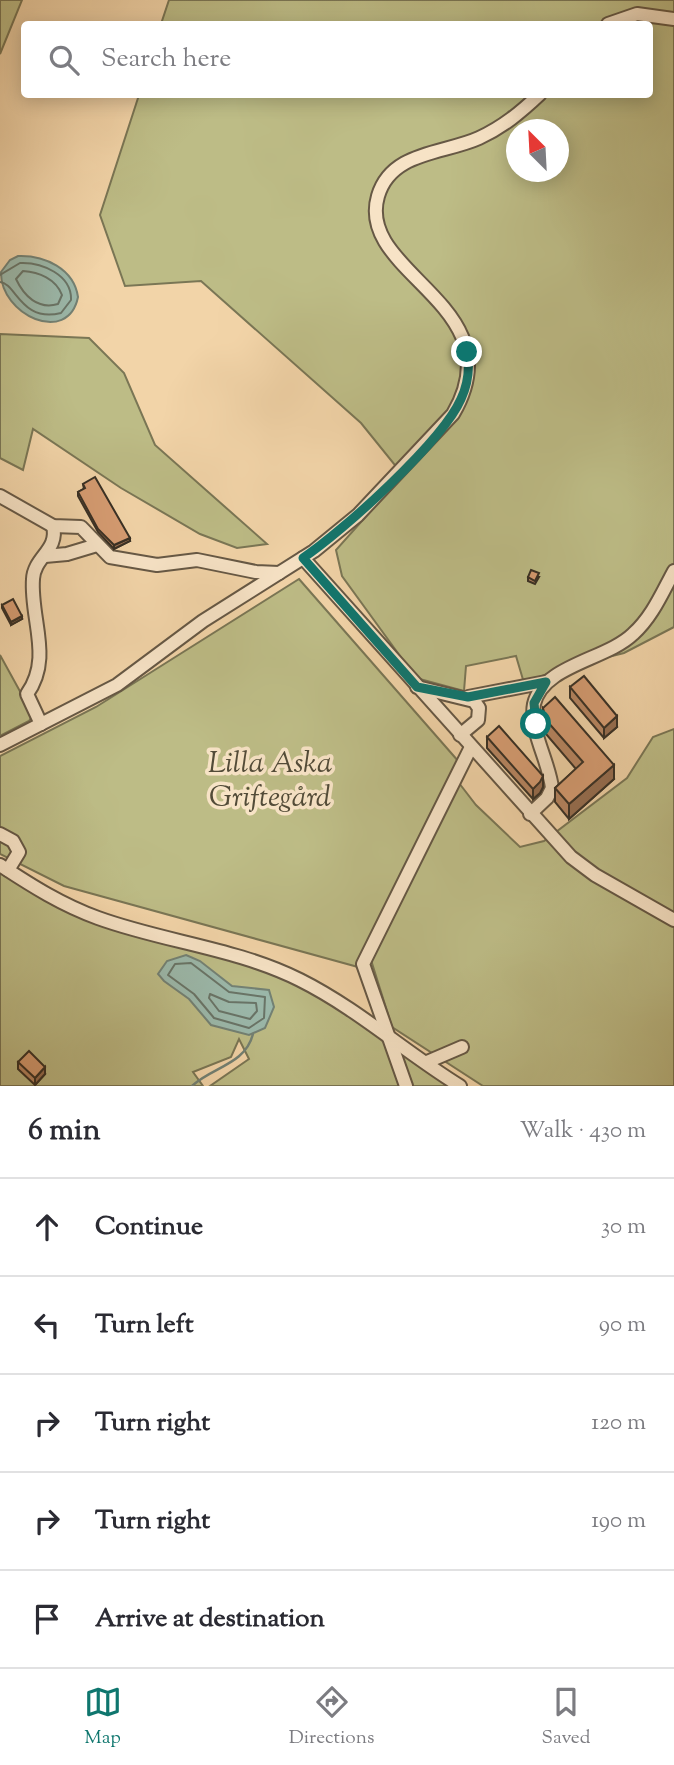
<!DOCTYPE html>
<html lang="en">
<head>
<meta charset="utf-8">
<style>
  :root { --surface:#fff; --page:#f2f2f3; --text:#2b2b33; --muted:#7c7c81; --line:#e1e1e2; --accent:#0f766e }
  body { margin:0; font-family:"Sorts Mill Goudy",serif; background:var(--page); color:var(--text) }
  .compass { position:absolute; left:506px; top:119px; width:63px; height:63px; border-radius:50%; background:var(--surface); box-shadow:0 4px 18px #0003; rotate:336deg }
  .stop { position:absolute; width:21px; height:21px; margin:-16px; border:5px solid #0f766e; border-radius:50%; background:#fff }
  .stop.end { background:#0f766e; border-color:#fff; box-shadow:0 2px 7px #0008 }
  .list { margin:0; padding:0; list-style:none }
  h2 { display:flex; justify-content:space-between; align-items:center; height:91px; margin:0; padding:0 28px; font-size:30px }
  h2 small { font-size:23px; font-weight:400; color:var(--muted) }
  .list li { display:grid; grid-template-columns:46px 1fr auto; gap:21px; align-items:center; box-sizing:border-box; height:98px; padding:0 28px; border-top:2px solid var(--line) }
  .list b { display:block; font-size:26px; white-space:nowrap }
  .list em { font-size:23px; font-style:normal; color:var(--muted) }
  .icon { flex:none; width:38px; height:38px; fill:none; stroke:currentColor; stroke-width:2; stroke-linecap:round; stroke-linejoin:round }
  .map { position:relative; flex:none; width:674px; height:1086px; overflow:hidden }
  .search { position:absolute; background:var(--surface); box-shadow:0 4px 18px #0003; left:21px; right:21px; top:21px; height:77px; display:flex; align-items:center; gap:18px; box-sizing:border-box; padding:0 24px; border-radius:7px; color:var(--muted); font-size:26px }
  .sheet { height:581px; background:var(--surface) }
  nav { display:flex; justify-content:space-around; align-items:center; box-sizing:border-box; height:98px; border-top:2px solid var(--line); background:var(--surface); font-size:19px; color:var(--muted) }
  nav a { display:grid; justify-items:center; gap:4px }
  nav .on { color:var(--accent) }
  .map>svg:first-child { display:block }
  .green { fill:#bdbc86; stroke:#7a7655; stroke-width:2; fill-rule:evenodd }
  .water { fill:#9bb8aa; stroke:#738174; stroke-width:2 }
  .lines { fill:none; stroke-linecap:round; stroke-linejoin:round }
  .shore { stroke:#697467; stroke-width:2 }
  .stream { stroke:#738174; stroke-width:2.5 }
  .minor-casing { stroke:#665845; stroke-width:16 }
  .minor { stroke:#f7e3c6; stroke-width:12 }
  .wall { fill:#b88662; stroke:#372f24; stroke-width:2 }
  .shaded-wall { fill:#966d50; stroke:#372f24; stroke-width:2 }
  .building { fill:#d69c72; stroke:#372f24; stroke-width:2 }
  .route { stroke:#0f766e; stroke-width:9 }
  .labels { text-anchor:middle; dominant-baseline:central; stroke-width:7; stroke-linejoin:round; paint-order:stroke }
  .park-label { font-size:30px; font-style:italic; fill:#524b38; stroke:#f7e3c6 }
</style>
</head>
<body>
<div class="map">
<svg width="674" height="1086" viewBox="0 0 674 1086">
  <rect width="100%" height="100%" fill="#f2d4a8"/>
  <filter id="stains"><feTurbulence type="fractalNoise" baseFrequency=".00286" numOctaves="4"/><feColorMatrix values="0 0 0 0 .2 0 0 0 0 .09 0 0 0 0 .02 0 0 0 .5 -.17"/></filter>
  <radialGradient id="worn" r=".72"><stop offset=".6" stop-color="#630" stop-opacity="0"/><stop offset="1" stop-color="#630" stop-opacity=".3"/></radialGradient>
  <g class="green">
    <polygon points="0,0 22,0 0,54"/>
    <path d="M169 0H674V627L624 653 560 669 524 683 516 656 466 666 464 691 416 678 342 576 336 550 403 475 361 423 201 281 125 286 100 215 139 95 650 94V24H161ZM516 130H558V172H516Z"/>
    <polygon points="0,334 89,338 124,373 155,445 267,544 237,548 200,534 121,488 33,429 23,470 0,458"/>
    <polygon points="299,579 459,762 358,967 64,886 0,854 0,756 96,707"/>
    <polygon points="0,655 33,715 29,721 0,736"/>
    <polygon points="674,729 674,1086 483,1086 392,1027 371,960 459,783 476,805 520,847 544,841 627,778 653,737"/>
    <polygon points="0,870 53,905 227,956 300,986 383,1037 453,1086 210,1086 249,1059 239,1039 231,1057 193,1072 203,1086 0,1086"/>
  </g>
  <g class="water">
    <path d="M18 256C45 255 74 269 78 297 68 346 0 315 1 272L10 260Z"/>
    <polygon points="186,955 200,961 232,986 269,990 274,1007 265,1028 249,1035 211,1025 189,999 164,981 158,974 167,961"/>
  </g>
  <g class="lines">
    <g class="shore">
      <path d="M23 271C39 272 56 279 62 295L58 304C38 310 24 296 16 279Z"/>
      <path d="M0 275 20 263C42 262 72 275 71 300L61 313C21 323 16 283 0 282"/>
      <polygon points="191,963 229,992 265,997 264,1018 249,1028 214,1018 194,994 168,975 175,964"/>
      <polygon points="210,994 229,1002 256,1003 257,1011 250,1019 219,1011 209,998"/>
    </g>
    <path class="stream" d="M192 1086C212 1067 245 1065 253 1034"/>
    <defs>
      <g id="minor">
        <polyline points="608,24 637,14 674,19"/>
        <polyline points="0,496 53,526 81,527 110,557 157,565 197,560 256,572 279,573"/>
        <polyline points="45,556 67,554 97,545"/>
        <polyline points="303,558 571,857 595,875 674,920"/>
        <polyline points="417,687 474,701 479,708 478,720 460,735"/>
        <polyline points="468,697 546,682"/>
        <path d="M41 724 27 694C53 658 30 619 33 579 34 557 59 550 53 526"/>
        <path d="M0 745 117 685 203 621 314 551 358 515 453 414C517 305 355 274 378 196 391 151 444 154 479 138 503 127 521 112 540 94"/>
        <path d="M530 814 547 798 552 788C549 761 529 730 534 704 543 665 606 660 633 634 652 617 662 593 674 571"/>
        <polyline points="0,834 13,841 19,852 8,870"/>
        <path d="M0 865C32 886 62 905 98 918 164 942 236 948 300 980 358 1009 406 1053 460 1086"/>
        <polyline points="427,1062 462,1047"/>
        <polyline points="406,1086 363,964 471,747"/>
      </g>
    </defs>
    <use href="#minor" class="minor-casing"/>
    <use href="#minor" class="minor"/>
  </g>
  <g class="wall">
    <polygon points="83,484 130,541 114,549 98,532 78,496 78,492 84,489"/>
    <polygon points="528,577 539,577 535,584 528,581"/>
    <polygon points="2,605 22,619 11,625 2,608"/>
    <polygon points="570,687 617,727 604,738 570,698"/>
    <polygon points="543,708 614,779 569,819 555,802 555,788 576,769 546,734 543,722"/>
    <polygon points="487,737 543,787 540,793 533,799 487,748"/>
    <polygon points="18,1062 45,1074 35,1085 18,1069"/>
  </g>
  <g class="shaded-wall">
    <polygon points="130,538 130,541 114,549 114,545"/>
    <polygon points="22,616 22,619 11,625 11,622"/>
    <polygon points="617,716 617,727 604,738 604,728"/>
    <polygon points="614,765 614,779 569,819 569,804"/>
    <polygon points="543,776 543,787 540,793 533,799 533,789"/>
    <polygon points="45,1067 45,1074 35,1085 35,1078"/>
  </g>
  <g class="building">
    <polygon points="95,477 130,538 114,545 98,529 78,492 85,488 83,484"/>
    <polygon points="531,570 539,573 535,581 528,577"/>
    <polygon points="13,599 22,616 11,622 2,605"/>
    <polygon points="584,676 617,716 604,728 570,687"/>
    <polygon points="555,697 614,765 569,804 555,788 583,762 546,720 543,708"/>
    <polygon points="499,726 543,776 540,782 533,789 487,737"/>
    <polygon points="29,1051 45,1067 35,1078 18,1062"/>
  </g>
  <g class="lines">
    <path class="route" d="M467 352C470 368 468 384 461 399 442 442 343 531 303 558L417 687 468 697 546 682 534 703 536 724"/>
  </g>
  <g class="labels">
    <g class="park-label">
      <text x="270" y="764">Lilla Aska<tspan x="270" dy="34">Griftegård</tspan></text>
    </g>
  </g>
  <rect width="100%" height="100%" filter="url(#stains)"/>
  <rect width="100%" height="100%" fill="url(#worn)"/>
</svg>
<svg class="compass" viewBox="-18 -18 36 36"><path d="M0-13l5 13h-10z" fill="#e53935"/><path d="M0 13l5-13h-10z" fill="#7c7c81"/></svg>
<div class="stop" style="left:536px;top:724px"></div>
<div class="stop end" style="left:467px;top:352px"></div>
<div class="search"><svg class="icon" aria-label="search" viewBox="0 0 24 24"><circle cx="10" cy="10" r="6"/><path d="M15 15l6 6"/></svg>Search here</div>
</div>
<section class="sheet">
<h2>6 min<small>Walk · 430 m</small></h2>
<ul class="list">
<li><svg class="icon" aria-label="ahead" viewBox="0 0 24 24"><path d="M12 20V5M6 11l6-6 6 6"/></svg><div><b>Continue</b></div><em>30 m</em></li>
<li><svg class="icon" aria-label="left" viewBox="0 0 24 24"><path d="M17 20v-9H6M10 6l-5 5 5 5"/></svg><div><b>Turn left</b></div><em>90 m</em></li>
<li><svg class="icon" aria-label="right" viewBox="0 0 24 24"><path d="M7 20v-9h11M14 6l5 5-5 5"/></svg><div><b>Turn right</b></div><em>120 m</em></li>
<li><svg class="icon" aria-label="right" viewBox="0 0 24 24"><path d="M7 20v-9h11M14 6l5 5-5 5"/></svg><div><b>Turn right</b></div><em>190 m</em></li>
<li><svg class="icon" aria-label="arrive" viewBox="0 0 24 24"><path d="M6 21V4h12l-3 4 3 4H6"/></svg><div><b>Arrive at destination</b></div></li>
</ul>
</section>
<nav>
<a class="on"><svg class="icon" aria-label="map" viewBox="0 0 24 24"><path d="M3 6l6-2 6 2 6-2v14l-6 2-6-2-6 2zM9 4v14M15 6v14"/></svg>Map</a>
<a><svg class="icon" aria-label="directions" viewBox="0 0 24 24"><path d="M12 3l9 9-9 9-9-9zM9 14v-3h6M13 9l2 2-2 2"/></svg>Directions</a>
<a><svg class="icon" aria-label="saved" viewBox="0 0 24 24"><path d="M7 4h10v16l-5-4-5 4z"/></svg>Saved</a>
</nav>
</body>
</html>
